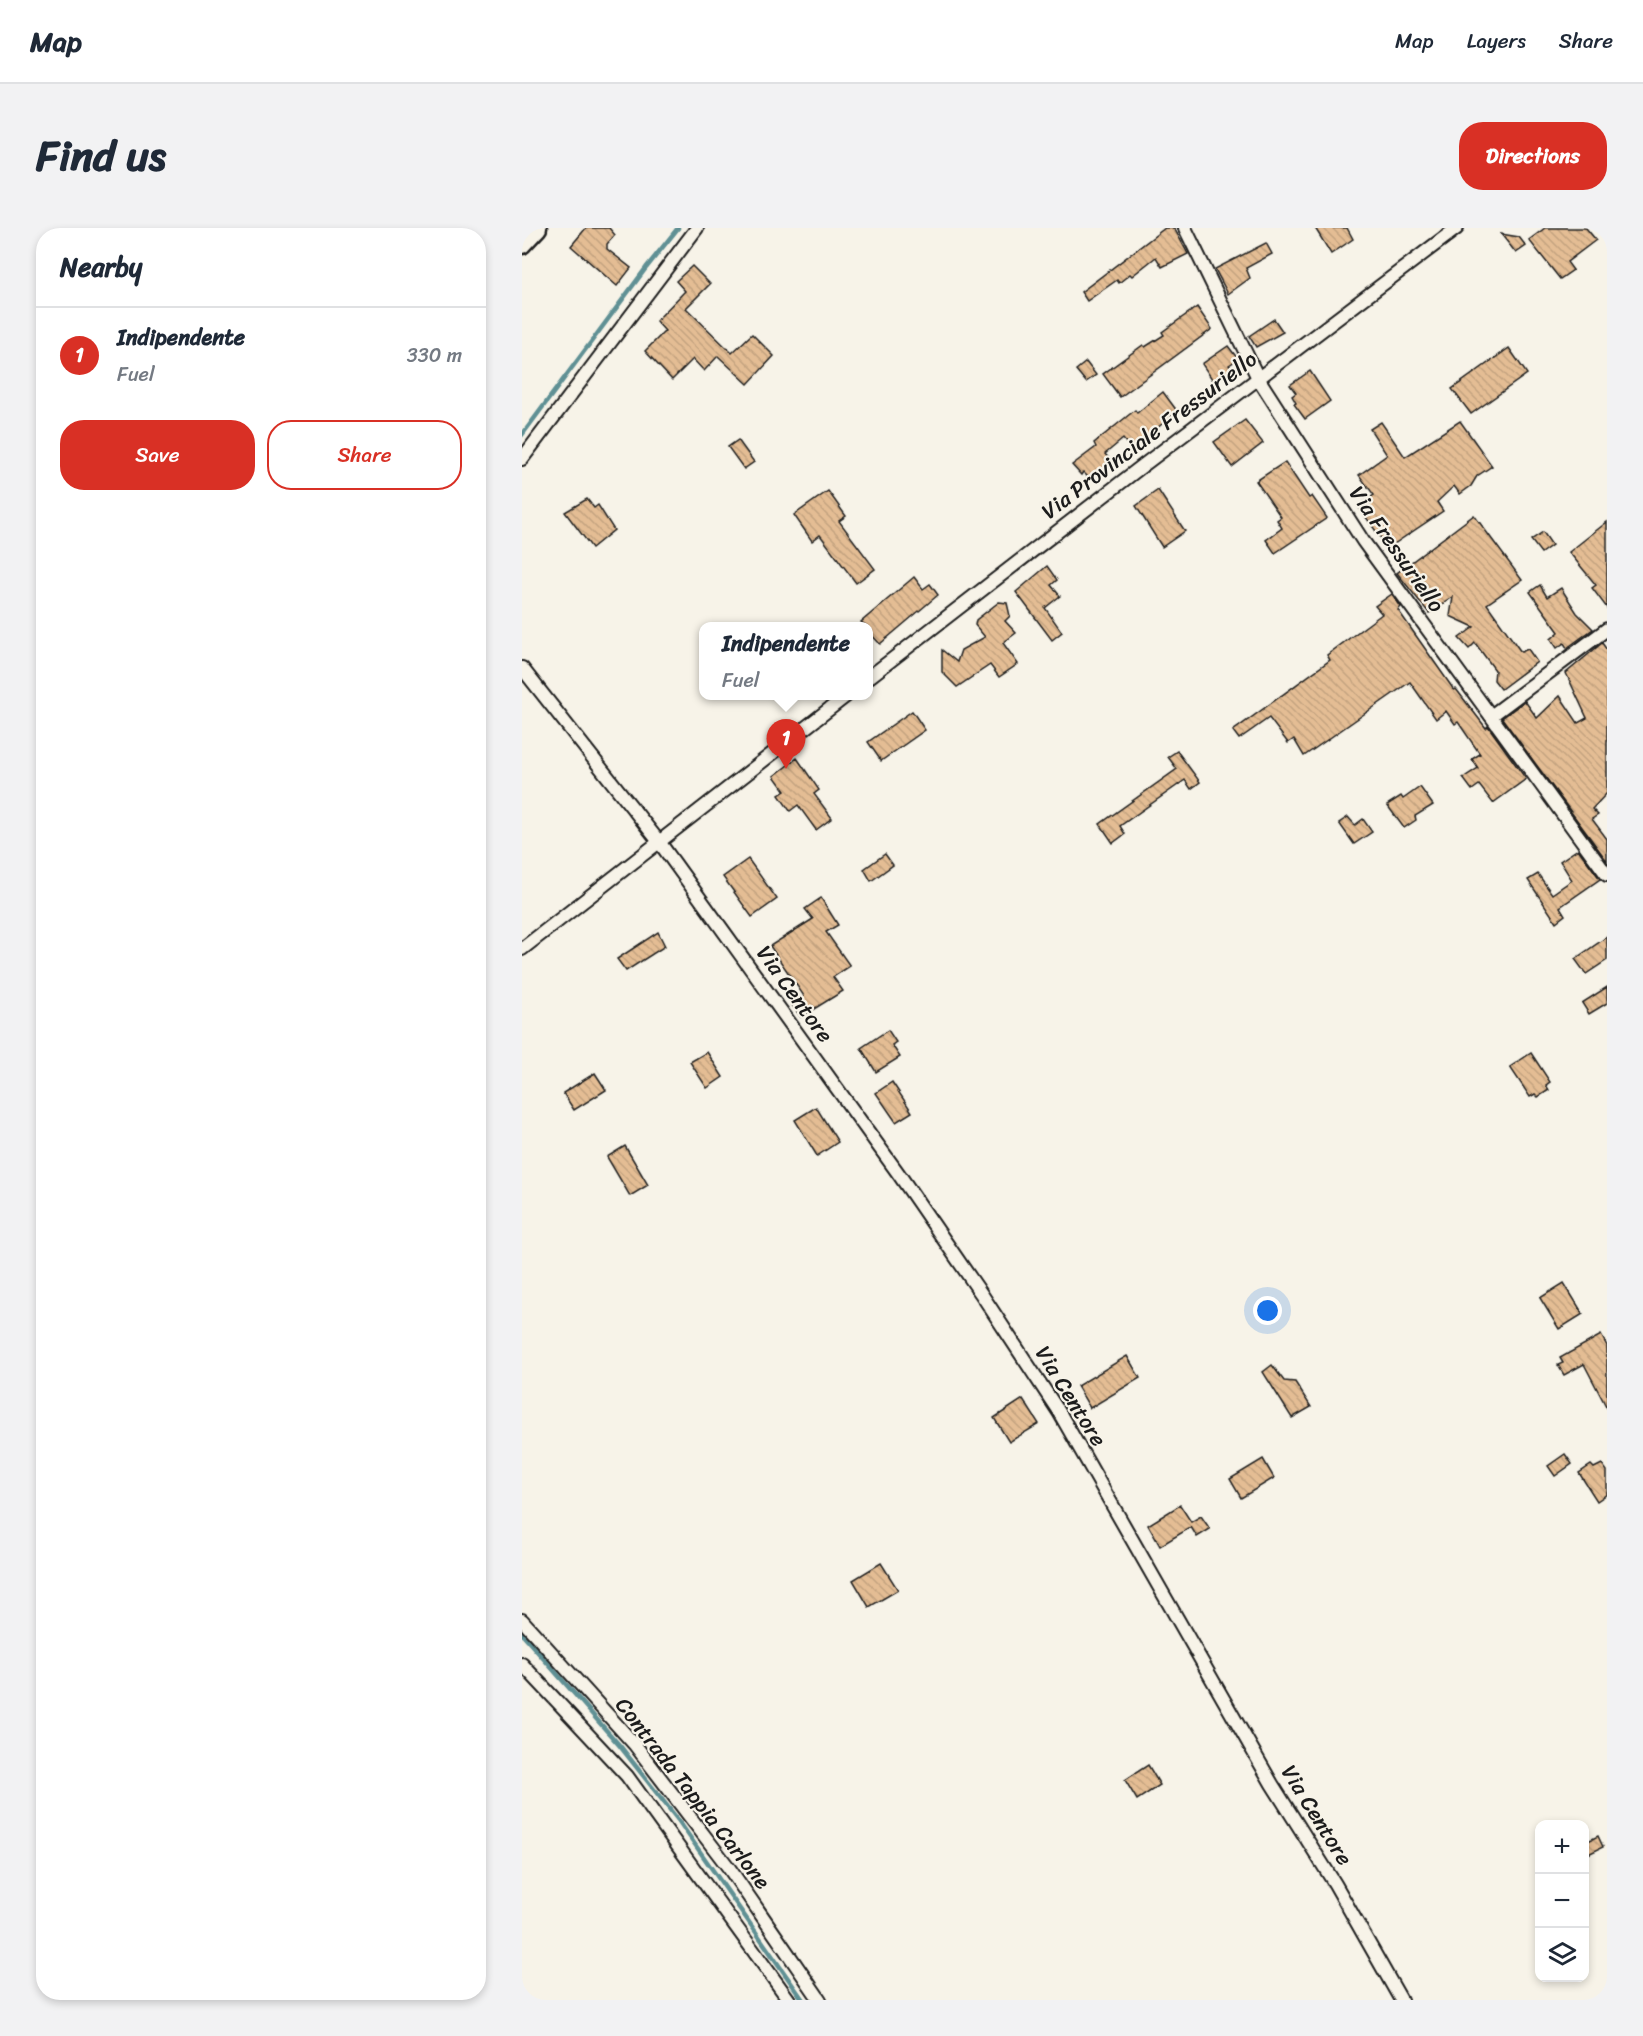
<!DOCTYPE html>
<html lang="en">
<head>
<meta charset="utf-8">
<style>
  :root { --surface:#fff; --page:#f2f2f3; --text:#1f2937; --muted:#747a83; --line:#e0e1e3; --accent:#d93025 }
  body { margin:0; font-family:Sriracha,sans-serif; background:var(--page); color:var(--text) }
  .controls { position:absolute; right:18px; bottom:18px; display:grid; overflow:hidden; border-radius:12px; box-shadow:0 3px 9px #0003 }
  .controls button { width:54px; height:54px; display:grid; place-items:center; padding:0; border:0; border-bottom:2px solid var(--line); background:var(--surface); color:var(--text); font:30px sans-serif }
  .you { position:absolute; left:746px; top:1083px; width:21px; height:21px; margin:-15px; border:4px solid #fff; border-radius:50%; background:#1a73e8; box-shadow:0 0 0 9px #1a73e833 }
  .badge { display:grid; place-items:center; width:39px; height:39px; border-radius:50%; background:var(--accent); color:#fff; font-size:20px; font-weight:700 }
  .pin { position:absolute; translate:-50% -50px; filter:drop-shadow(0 2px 3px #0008) }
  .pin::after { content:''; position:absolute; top:32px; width:21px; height:18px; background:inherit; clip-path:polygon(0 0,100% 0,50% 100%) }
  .popup { position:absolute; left:177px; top:394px; width:174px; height:78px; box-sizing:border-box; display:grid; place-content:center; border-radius:12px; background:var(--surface); filter:drop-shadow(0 2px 4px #0005); font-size:20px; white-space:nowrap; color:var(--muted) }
  .popup b { font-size:22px; color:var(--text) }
  .popup::after { content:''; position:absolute; left:50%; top:100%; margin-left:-12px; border:12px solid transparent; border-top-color:var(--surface) }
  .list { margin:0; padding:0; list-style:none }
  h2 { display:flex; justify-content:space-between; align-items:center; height:78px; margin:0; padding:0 24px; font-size:26px }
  h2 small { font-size:20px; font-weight:400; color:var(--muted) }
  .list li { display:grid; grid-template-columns:39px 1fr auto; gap:18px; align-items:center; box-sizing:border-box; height:96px; padding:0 24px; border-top:2px solid var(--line) }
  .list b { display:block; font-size:22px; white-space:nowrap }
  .list p { margin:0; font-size:20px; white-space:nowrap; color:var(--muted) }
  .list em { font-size:20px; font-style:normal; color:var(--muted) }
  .actions { display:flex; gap:12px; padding:18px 24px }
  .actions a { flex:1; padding:14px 0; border:2px solid var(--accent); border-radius:24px; text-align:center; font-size:21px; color:var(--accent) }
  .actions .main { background:var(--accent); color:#fff }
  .icon { flex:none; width:33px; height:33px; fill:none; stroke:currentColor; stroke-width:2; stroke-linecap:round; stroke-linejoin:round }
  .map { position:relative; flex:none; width:1085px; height:1772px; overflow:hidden; border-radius:24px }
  header { display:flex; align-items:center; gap:36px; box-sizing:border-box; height:84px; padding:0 30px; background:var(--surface); border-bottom:2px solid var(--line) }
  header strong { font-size:28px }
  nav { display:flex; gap:33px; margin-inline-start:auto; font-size:21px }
  .intro { display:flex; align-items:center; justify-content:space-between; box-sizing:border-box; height:144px; padding:0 36px }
  h1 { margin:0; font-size:42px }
  .button { padding:15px 27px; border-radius:24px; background:var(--accent); color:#fff; font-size:21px; font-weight:700 }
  main { display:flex; gap:36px; padding:0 36px }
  aside { flex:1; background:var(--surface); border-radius:24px; box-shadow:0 3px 9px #0003 }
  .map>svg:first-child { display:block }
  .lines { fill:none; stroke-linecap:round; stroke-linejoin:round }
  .stream { stroke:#5f9094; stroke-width:4.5 }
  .building { fill:url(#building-back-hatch); stroke:#1c1c1c; stroke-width:1.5 }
  .street-casing { stroke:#1c1c1c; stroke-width:16 }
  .secondary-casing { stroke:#1c1c1c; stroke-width:21 }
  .street { stroke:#f7f3e8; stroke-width:12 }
  .secondary { stroke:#f7f3e8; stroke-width:16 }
  .labels { text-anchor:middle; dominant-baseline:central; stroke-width:4.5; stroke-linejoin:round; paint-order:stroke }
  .street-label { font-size:22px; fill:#1c1c1c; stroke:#f7f3e8 }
</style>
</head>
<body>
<header>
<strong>Map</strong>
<nav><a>Map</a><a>Layers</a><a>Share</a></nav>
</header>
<div class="intro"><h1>Find us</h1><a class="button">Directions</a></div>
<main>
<aside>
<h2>Nearby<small></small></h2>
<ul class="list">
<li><span class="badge">1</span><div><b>Indipendente</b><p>Fuel</p></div><em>330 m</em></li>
</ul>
<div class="actions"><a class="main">Save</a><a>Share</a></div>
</aside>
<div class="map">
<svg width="1085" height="1772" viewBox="0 0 1085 1772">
  <defs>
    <pattern id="building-back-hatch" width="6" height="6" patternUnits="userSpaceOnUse" patternTransform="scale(1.5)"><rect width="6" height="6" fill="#e4bd94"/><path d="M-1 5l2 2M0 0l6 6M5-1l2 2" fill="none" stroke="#c3a27f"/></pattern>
  </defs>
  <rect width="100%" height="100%" fill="#f7f3e8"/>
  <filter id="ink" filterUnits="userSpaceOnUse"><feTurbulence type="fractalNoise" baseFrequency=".0167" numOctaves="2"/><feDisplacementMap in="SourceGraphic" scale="12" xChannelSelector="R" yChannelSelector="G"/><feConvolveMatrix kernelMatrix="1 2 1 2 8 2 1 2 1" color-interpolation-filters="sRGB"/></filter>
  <g filter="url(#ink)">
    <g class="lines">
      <g class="stream">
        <polyline points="0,207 124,40 156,0"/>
        <polyline points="0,1406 98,1518 156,1592 281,1772"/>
      </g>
    </g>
    <g class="building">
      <polygon points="64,0 87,0 93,7 85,16 85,21 109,40 95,58 49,18"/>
      <polygon points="643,0 652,0 666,26 640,39 634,29 610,48 608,46 597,55 595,52 565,73 559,64"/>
      <polygon points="793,0 825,0 831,11 809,26"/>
      <polygon points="1023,0 1064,0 1074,12 1045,34 1051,42 1038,51 1007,12"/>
      <polygon points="979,6 997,9 1004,18 994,25"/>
      <polygon points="744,15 750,26 724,40 728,50 706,66 693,41"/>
      <polygon points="170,38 188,56 164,80 210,125 230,106 252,128 226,156 196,128 182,143 171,131 150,152 123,123 143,103 134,93 163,63 154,53"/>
      <polygon points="675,79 690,101 598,169 581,146 621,117 623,119 642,107 640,104"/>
      <polygon points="752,91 761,104 734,119 727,108"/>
      <polygon points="706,118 716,131 707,137 711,141 692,154 680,136"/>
      <polygon points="987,120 1005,146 949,186 930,161"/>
      <polygon points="564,134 574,147 564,154 554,142"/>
      <polygon points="788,143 808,173 783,191 772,176 774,175 770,168 774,165 768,157"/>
      <polygon points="641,164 655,183 610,222 601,211 583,226 590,234 568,251 561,244 559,247 550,237 574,219 572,215 613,182 615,185"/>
      <polygon points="723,192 741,215 710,239 692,214"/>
      <polygon points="938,193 970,238 955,248 949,258 938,266 932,258 915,274 921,283 866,320 836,278 852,267 837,247 865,227 848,201 859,194 883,229"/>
      <polygon points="216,212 232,234 222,241 206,219"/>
      <polygon points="763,234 787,270 790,268 805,290 753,325 744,312 760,300 755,292 759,289 734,253"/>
      <polygon points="636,262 663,303 640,319 614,278"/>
      <polygon points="306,263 324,288 317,293 353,341 334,355 298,307 290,313 272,287"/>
      <polygon points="65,271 72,280 76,277 92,302 70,320 43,284"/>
      <polygon points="952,287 1000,352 965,376 999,424 1006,421 1015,434 979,461 972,452 973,442 953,415 947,421 937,410 952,399 928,388 931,369 907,385 875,345"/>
      <polygon points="1085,294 1085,380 1070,360 1074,357 1047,324"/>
      <polygon points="1021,304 1030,317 1019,325 1009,312"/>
      <polygon points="525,338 535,352 529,357 538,368 523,380 540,404 530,412 494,364"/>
      <polygon points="392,349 401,361 408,356 416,367 358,416 346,403 346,399 339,394"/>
      <polygon points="1018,357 1025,369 1039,360 1055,385 1071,401 1045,420 1042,415 1035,420 1029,411 1037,404 1008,364"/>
      <polygon points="870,366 879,379 876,382 932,462 934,461 964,500 966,498 1004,551 971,575 957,557 950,562 941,550 956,540 950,531 958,526 936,494 933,496 924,483 914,491 888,454 782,528 772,511 766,515 747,490 717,511 711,503 808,432 805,427 860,386 853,378"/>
      <polygon points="477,374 485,375 488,388 483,393 494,405 481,415 496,436 477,449 468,437 435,459 420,444 420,422 435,434 439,422 463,409 453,397 454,392"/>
      <polygon points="1080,415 1085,422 1085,565 1070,581 1076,587 1070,591 1085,611 1085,633 980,490 1003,473 1015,490 1038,468 1056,495 1065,490 1044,445"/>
      <polygon points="390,483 403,502 359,533 346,514"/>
      <polygon points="655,523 678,554 669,561 663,552 598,598 603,606 591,615 578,596 655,541 646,529"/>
      <polygon points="275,530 297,562 292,566 310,590 294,602 276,577 268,583 257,567 263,563 252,548"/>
      <polygon points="898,559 911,577 893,588 894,592 882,600 865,577 879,568 881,571"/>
      <polygon points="826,589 833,597 841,591 850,604 832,616 817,595"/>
      <polygon points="1056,621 1078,651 1038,679 1043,687 1034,694 1006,652 1016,646 1030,666 1050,652 1038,633"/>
      <polygon points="363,626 371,637 349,653 342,641"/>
      <polygon points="226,631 255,671 230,689 201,649"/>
      <polygon points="299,670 316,697 304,704 328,738 311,749 321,763 279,789 270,777 282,768 248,718 291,691 283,681"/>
      <polygon points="136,704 143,718 104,743 95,731"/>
      <polygon points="1085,709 1085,732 1064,746 1053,731"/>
      <polygon points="1085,759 1085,775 1067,786 1060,775"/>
      <polygon points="366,802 374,814 370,817 378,829 354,844 339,820"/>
      <polygon points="185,824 201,849 185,860 168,834"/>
      <polygon points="1009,825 1028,854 1024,857 1027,862 1016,869 1013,866 1008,869 988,839"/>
      <polygon points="73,845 84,862 52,882 41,865"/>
      <polygon points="370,854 390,884 374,894 354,865"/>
      <polygon points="294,879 316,914 295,928 273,892"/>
      <polygon points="103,918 126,957 108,968 85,929"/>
      <polygon points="1042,1055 1061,1086 1037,1101 1018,1070"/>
      <polygon points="1079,1107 1085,1118 1085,1180 1062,1136 1042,1147 1036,1137 1041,1135 1038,1130"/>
      <polygon points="605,1128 618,1150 568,1180 555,1158"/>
      <polygon points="750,1137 762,1153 773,1154 789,1179 770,1190 741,1144"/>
      <polygon points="501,1171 517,1196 487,1214 472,1190"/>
      <polygon points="1043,1226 1050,1236 1033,1248 1026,1238"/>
      <polygon points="741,1231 752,1250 719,1270 708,1251"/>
      <polygon points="1080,1236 1085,1243 1085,1266 1075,1273 1057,1245 1069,1237 1072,1240"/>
      <polygon points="658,1277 669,1294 679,1288 688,1301 675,1309 669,1299 638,1318 626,1297"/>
      <polygon points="359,1335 376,1362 347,1379 331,1352"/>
      <polygon points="626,1537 638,1557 615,1572 603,1552"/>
      <polygon points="1076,1608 1081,1619 1062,1628 1062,1615"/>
    </g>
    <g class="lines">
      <defs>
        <g id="street">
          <polyline points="663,0 736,150 841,313 1085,647"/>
          <polyline points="0,231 175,0"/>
          <polyline points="0,440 138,615 376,945 460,1067 537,1184 750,1556 813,1656 879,1772"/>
          <polyline points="346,450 619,239 935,0"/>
          <polyline points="969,488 1085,401"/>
          <polyline points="0,721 324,468"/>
          <polyline points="0,1392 113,1517 207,1640 298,1772"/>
          <polyline points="0,1436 105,1548 267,1772"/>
        </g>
        <polyline id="secondary" points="0,17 16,0"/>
      </defs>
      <use href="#street" class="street-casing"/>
      <use href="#secondary" class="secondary-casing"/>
      <use href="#street" class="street"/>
      <use href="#secondary" class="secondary"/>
    </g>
  </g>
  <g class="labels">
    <g class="street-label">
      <text transform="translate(627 207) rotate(-37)">Via Provinciale Fressuriello</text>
      <text transform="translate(875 321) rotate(55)">Via Fressuriello</text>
      <text transform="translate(273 766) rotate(54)">Via Centore</text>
      <text transform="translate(549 1168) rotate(58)">Via Centore</text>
      <text transform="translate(171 1565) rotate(52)">Contrada Tappia Carlone</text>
      <text transform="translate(795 1587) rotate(58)">Via Centore</text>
    </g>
  </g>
</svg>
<div class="controls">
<button>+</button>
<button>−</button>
<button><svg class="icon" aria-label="layers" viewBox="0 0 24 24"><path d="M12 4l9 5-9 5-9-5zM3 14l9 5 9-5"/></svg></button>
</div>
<div class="you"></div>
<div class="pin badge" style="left:264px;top:541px">1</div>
<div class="popup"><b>Indipendente</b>Fuel</div>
</div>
</main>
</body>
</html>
